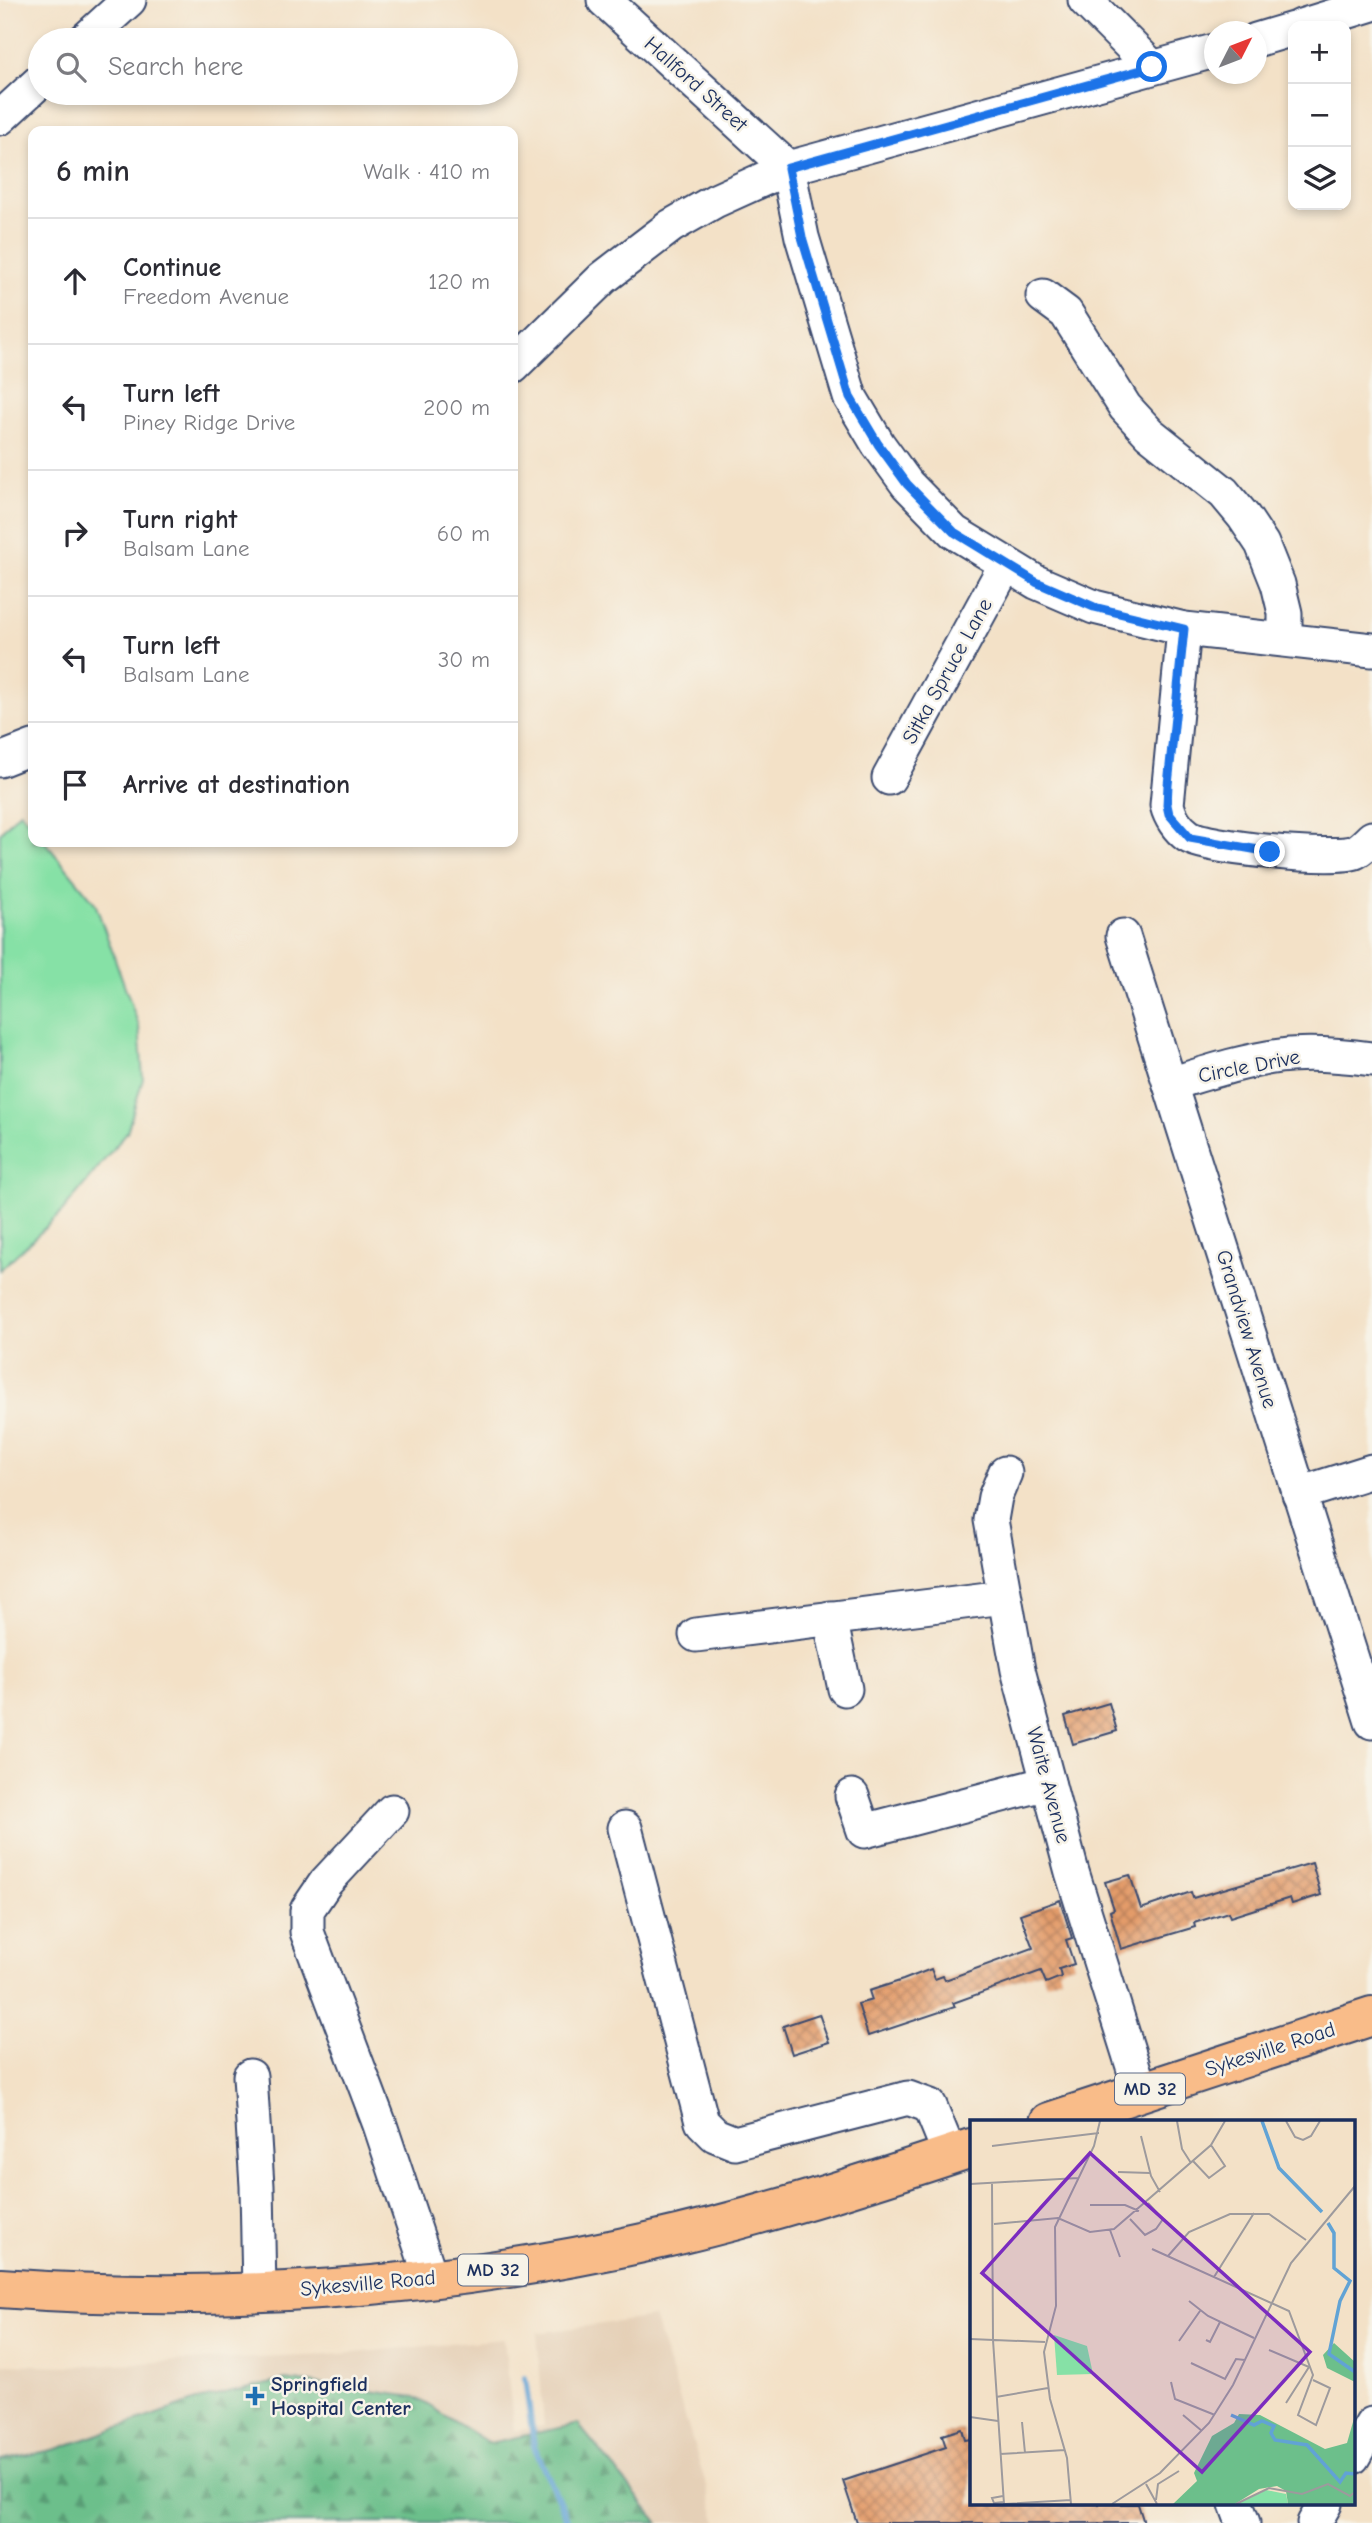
<!DOCTYPE html>
<html lang="en">
<head>
<meta charset="utf-8">
<style>
  :root { --surface:#fff; --page:#f7f7f7; --text:#2b2b33; --muted:#7c7c81; --line:#e1e1e2 }
  body { margin:0; font-family:"Comic Neue",sans-serif; background:var(--page); color:var(--text) }
  .controls { position:absolute; right:21px; top:21px; display:grid; overflow:hidden; border-radius:14px; box-shadow:0 4px 10px #0003 }
  .controls button { width:63px; height:63px; display:grid; place-items:center; padding:0; border:0; border-bottom:2px solid var(--line); background:var(--surface); color:var(--text); font:35px sans-serif }
  .compass { position:absolute; left:1204px; top:21px; width:63px; height:63px; border-radius:50%; background:var(--surface); box-shadow:0 4px 10px #0003; rotate:48deg }
  .stop { position:absolute; width:21px; height:21px; margin:-16px; border:5px solid #1a73e8; border-radius:50%; background:#fff }
  .stop.end { background:#1a73e8; border-color:#fff; box-shadow:0 2px 7px #0008 }
  .list { margin:0; padding:0; list-style:none }
  h2 { display:flex; justify-content:space-between; align-items:center; height:91px; margin:0; padding:0 28px; font-size:30px }
  h2 small { font-size:23px; font-weight:400; color:var(--muted) }
  .list li { display:grid; grid-template-columns:46px 1fr auto; gap:21px; align-items:center; box-sizing:border-box; height:126px; padding:0 28px; border-top:2px solid var(--line) }
  .list b { display:block; font-size:26px; white-space:nowrap }
  .list p { margin:0; font-size:23px; white-space:nowrap; color:var(--muted) }
  .list em { font-size:23px; font-style:normal; color:var(--muted) }
  .icon { flex:none; width:38px; height:38px; fill:none; stroke:currentColor; stroke-width:2; stroke-linecap:round; stroke-linejoin:round }
  .map { position:relative; flex:none; width:1372px; height:2523px; overflow:hidden }
  .search { position:absolute; background:var(--surface); box-shadow:0 4px 10px #0003; left:28px; top:28px; width:490px; height:77px; display:flex; align-items:center; gap:18px; box-sizing:border-box; padding:0 24px; border-radius:38px; color:var(--muted); font-size:26px }
  .panel { position:absolute; background:var(--surface); box-shadow:0 4px 10px #0003; left:28px; top:126px; width:490px; height:721px; border-radius:14px }
  .map>svg:first-child { display:block }
  .built { fill:#e5d0b7 }
  .forest { fill:url(#forest-firs); stroke:#447774; stroke-width:2 }
  .park { fill:#86e1a6; stroke:#508882; stroke-width:2 }
  .lines { fill:none; stroke-linecap:round; stroke-linejoin:round }
  .stream { stroke:#61a3d5; stroke-width:6 }
  .building { fill:url(#building-cross-hatch) }
  .minor-casing { stroke:#3b4a6e; stroke-width:37 }
  .major-casing { stroke:#3b4a6e; stroke-width:42 }
  .minor { stroke:#fff; stroke-width:33 }
  .major { stroke:#f9bc89; stroke-width:38 }
  .route { stroke:#1a73e8; stroke-width:9 }
  .poi-dot { fill:#1f6fb2; stroke:#f7f3e8; stroke-width:2.5 }
  .labels { text-anchor:middle; dominant-baseline:central; stroke-width:5; stroke-linejoin:round; paint-order:stroke }
  .shield { fill:#f7f3e8; stroke:#5d6a87; stroke-width:2 }
  .shield-label { font-size:19px; font-weight:bold; fill:#1b2f5e }
  .street-label { font-size:21px; fill:#1b2f5e; stroke:#f7f3e8 }
  .poi-label { font-size:21px; font-weight:bold; fill:#1b2f5e; stroke:#f7f3e8; text-anchor:start }
  .inset-river { fill:none; stroke:#61a3d5; stroke-width:3.5 }
  .inset-road { fill:none; stroke:#9d9a9d; stroke-width:2 }
  .view { fill:#7b2cbf; fill-opacity:0.15; stroke:#7b2cbf; stroke-width:3.5 }
  .inset-edge { fill:none; stroke:#1b2f5e; stroke-width:3.5 }
</style>
</head>
<body>
<div class="map">
<svg width="1372" height="2523" viewBox="0 0 1372 2523">
  <defs>
    <pattern id="forest-firs" width="22" height="20" patternUnits="userSpaceOnUse" patternTransform="scale(1.75)"><rect width="22" height="20" fill="#6cbf8b"/><path d="M5 1l3.5 6h-7zM16 11l3.5 6h-7z" fill="#589c75"/></pattern>
    <pattern id="building-cross-hatch" width="8" height="8" patternUnits="userSpaceOnUse" patternTransform="scale(1.75)"><rect width="8" height="8" fill="#e39b69"/><path d="M0 0l8 8M0 8l8-8" fill="none" stroke="#b77f5a"/></pattern>
  </defs>
  <rect width="100%" height="100%" fill="#f7f3e8"/>
  <filter id="ink" filterUnits="userSpaceOnUse"><feTurbulence type="fractalNoise" baseFrequency=".0143" numOctaves="2"/><feDisplacementMap in="SourceGraphic" scale="14" xChannelSelector="R" yChannelSelector="G"/><feConvolveMatrix kernelMatrix="1 2 1 2 8 2 1 2 1" color-interpolation-filters="sRGB"/></filter>
  <filter id="wash" filterUnits="userSpaceOnUse"><feTurbulence type="fractalNoise" baseFrequency=".00686" numOctaves="4" result="noise"/><feDisplacementMap in="SourceGraphic" scale="28" xChannelSelector="R" yChannelSelector="G"/><feGaussianBlur stdDeviation="1.57" result="paint"/><feColorMatrix in="noise" values="0 0 0 0 0 0 0 0 0 0 0 0 0 0 0 0 0 1.4 0 .05"/><feComposite in="paint" operator="in"/></filter>
  <g filter="url(#wash)">
    <rect width="100%" height="100%" fill="#f3e1c7"/>
    <polygon class="built" points="654,2317 718,2523 0,2523 0,2364 71,2366 330,2355 504,2339 514,2431 544,2426 537,2333"/>
    <polygon class="forest" points="286,2380 415,2397 489,2443 578,2424 659,2523 0,2523 0,2461 57,2449 197,2400"/>
    <polygon class="park" points="20,811 33,827 33,842 45,842 95,903 139,1026 143,1079 127,1132 62,1212 0,1270 0,833"/>
    <g class="lines">
      <polyline class="stream" points="525,2378 534,2446 569,2523"/>
    </g>
    <g id="blocks">
      <g class="building">
        <polygon points="1109,1703 1117,1731 1073,1744 1065,1716"/>
        <polygon points="1312,1863 1321,1895 1292,1904 1290,1898 1230,1917 1228,1912 1194,1923 1195,1927 1121,1949 1110,1911 1114,1909 1105,1882 1130,1875 1141,1909 1191,1892 1193,1898"/>
        <polygon points="1060,1900 1072,1938 1066,1940 1074,1964 1059,1969 1061,1977 1046,1983 1041,1971 953,2003 955,2007 868,2036 858,2004 872,2000 869,1991 903,1980 931,1969 935,1979 943,1976 945,1980 1033,1948 1020,1914"/>
        <polygon points="819,2014 829,2042 792,2054 783,2026"/>
        <polygon points="962,2429 965,2440 971,2439 971,2504 1138,2504 1144,2523 857,2523 843,2481 946,2447 942,2435"/>
      </g>
    </g>
  </g>
  <g filter="url(#ink)">
    <use href="#blocks" fill-opacity="0" stroke="#3b4a6e" stroke-width="2"/>
    <g class="lines">
      <defs>
        <g id="minor">
          <polyline points="604,0 788,168 802,237 850,397 878,444 907,484 954,532 1036,582 1094,607 1184,629 1372,650"/>
          <polyline points="1085,0 1152,67"/>
          <polyline points="1301,26 1372,4"/>
          <polyline points="85,40 129,0"/>
          <polyline points="1256,40 1293,29"/>
          <polyline points="0,118 40,81"/>
          <polyline points="1043,296 1066,313 1125,407 1149,433 1224,493 1244,517 1262,544 1278,584 1285,613 1285,639"/>
          <polyline points="513,366 603,278 671,226 715,201 788,168 1214,51"/>
          <path d="M1184 629 1167 805C1170 817 1178 829 1188 836 1205 848 1335 860 1355 852 1361 849 1367 843 1372 838"/>
          <polyline points="0,760 33,747"/>
          <polyline points="889,778 1006,564"/>
          <polyline points="1123,936 1372,1722"/>
          <path d="M1170 1084C1206 1073 1242 1061 1280 1056 1310 1052 1342 1055 1372 1059"/>
          <polyline points="1005,1473 995,1497 991,1520 1018,1670 1072,1872 1141,2092"/>
          <polyline points="1299,1494 1372,1471"/>
          <polyline points="830,1618 845,1689"/>
          <polyline points="696,1635 1004,1597"/>
          <polyline points="852,1796 864,1831 1048,1783"/>
          <polyline points="392,1811 326,1882 307,1910 307,1932 380,2125 431,2278"/>
          <polyline points="625,1828 702,2122 715,2135 735,2143 908,2098 930,2106 950,2155"/>
          <polyline points="250,2076 257,2186 259,2292"/>
          <polyline points="1353,2457 1372,2424"/>
          <polyline points="1236,2504 1243,2523"/>
          <polyline points="1314,2523 1325,2504"/>
        </g>
        <g id="major">
          <polyline points="1049,2122 1372,2016"/>
          <path d="M0 2288C217 2304 439 2289 652 2241 760 2217 866 2183 971 2148"/>
        </g>
      </defs>
      <use href="#minor" class="minor-casing"/>
      <use href="#major" class="major-casing"/>
      <use href="#minor" class="minor"/>
      <use href="#major" class="major"/>
    </g>
  </g>
  <g class="lines" filter="url(#ink)">
    <polyline class="route" points="1152,67 788,168 802,237 850,397 878,444 907,484 954,532 1036,582 1094,607 1184,629 1168,785 1167,805 1169,814 1190,838 1270,852"/>
  </g>
  <path class="poi-dot" d="M251.5 2385.5h7v7h7v7h-7v7h-7v-7h-7v-7h7z"/>
  <g class="labels">
    <g class="shield">
      <rect x="1115" y="2073.5" width="70" height="31" rx="5"/>
      <rect x="458" y="2254.5" width="70" height="31" rx="5"/>
    </g>
    <g class="shield-label">
      <text x="1150" y="2089">MD 32</text>
      <text x="493" y="2270">MD 32</text>
    </g>
    <g class="street-label">
      <text transform="translate(696 84) rotate(42)">Hallford Street</text>
      <text transform="translate(947 671) rotate(-61)">Sitka Spruce Lane</text>
      <text transform="translate(1249 1066) rotate(-11)">Circle Drive</text>
      <text transform="translate(1247 1329) rotate(73)">Grandview Avenue</text>
      <text transform="translate(1049 1785) rotate(75)">Waite Avenue</text>
      <text transform="translate(1270 2049) rotate(-18)">Sykesville Road</text>
      <text transform="translate(368 2283) rotate(-5)">Sykesville Road</text>
    </g>
    <g class="poi-label">
      <text x="271" y="2384">Springfield<tspan x="271" dy="24">Hospital Center</tspan></text>
    </g>
  </g>
  <g transform="translate(970 2120)">
    <rect width="385" height="385" fill="#f3e1c7"/>
    <path d="M296 370 316 374 318 384H267Z" fill="#86e1a6"/>
    <path d="M364 223 385 242V262L357 248 353 235ZM269 294 290 295 355 329 377 323 385 295V384H318L316 371 307 366 289 369 265 384H203L227 361 224 353 242 316 264 303Z" fill="#6cbf8b"/>
    <path d="M84 215 117 226 123 254 87 255Z" fill="#86e1a6"/>
    <path class="inset-river" d="M292 1 309 48 352 92M358 103 364 113V148L380 161 370 181 359 234 385 252M261 295 284 305 292 301 304 306 301 313 305 320 337 325 370 362 376 353 385 354"/>
    <path class="inset-road" d="M207 1 212 29 221 43M316 1 325 17 333 20 341 16 350 1M171 16 181 56 190 72M22 26 129 13M223 41 239 58 255 46 241 25M148 52 180 53M22 63 23 220 34 384 101 380M0 64 108 58M120 85H155L169 91M160 99 175 115 186 109 193 99 178 83M24 104 88 98 120 112 144 109 241 25 255 1M140 110 150 137M182 129 319 191 343 255 328 295 346 305 360 268 343 260M198 136 219 112 260 94H299L336 120M244 157 284 93M219 181 238 196 284 218M0 219 75 222M236 220 240 222 250 202M209 221 230 191M299 230 339 247 316 283M221 243 255 259 266 239 275 240M201 262 205 279 245 295M26 277 78 268M213 295 232 311M0 297 28 301M52 302 55 333M30 334 95 330M176 364 187 384M33 376 22 378 24 383 34 382M186 380 188 364 209 351M101 384 97 338 80 279 74 232 86 186 85 107 124 26 130 1M142 384 190 353 239 303 263 265 321 143 385 66M266 384 299 368 332 374 358 364 380 376 385 372"/>
    <path class="view" d="M120 33 340 232 232 352 12 153Z"/>
    <rect width="385" height="385" class="inset-edge"/>
  </g>
</svg>
<div class="controls">
<button>+</button>
<button>−</button>
<button><svg class="icon" aria-label="layers" viewBox="0 0 24 24"><path d="M12 4l9 5-9 5-9-5zM3 14l9 5 9-5"/></svg></button>
</div>
<svg class="compass" viewBox="-18 -18 36 36"><path d="M0-13l5 13h-10z" fill="#e53935"/><path d="M0 13l5-13h-10z" fill="#7c7c81"/></svg>
<div class="stop" style="left:1152px;top:67px"></div>
<div class="stop end" style="left:1270px;top:852px"></div>
<div class="search"><svg class="icon" aria-label="search" viewBox="0 0 24 24"><circle cx="10" cy="10" r="6"/><path d="M15 15l6 6"/></svg>Search here</div>
<section class="panel">
<h2>6 min<small>Walk · 410 m</small></h2>
<ul class="list">
<li><svg class="icon" aria-label="ahead" viewBox="0 0 24 24"><path d="M12 20V5M6 11l6-6 6 6"/></svg><div><b>Continue</b><p>Freedom Avenue</p></div><em>120 m</em></li>
<li><svg class="icon" aria-label="left" viewBox="0 0 24 24"><path d="M17 20v-9H6M10 6l-5 5 5 5"/></svg><div><b>Turn left</b><p>Piney Ridge Drive</p></div><em>200 m</em></li>
<li><svg class="icon" aria-label="right" viewBox="0 0 24 24"><path d="M7 20v-9h11M14 6l5 5-5 5"/></svg><div><b>Turn right</b><p>Balsam Lane</p></div><em>60 m</em></li>
<li><svg class="icon" aria-label="left" viewBox="0 0 24 24"><path d="M17 20v-9H6M10 6l-5 5 5 5"/></svg><div><b>Turn left</b><p>Balsam Lane</p></div><em>30 m</em></li>
<li><svg class="icon" aria-label="arrive" viewBox="0 0 24 24"><path d="M6 21V4h12l-3 4 3 4H6"/></svg><div><b>Arrive at destination</b></div></li>
</ul>
</section>
</div>
</body>
</html>
